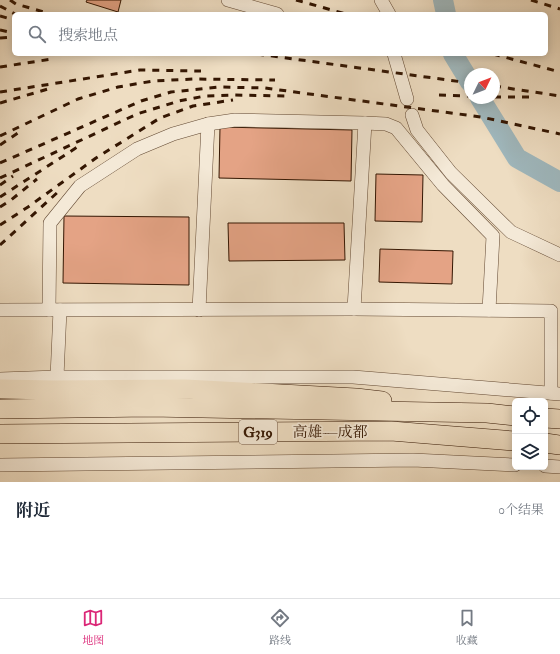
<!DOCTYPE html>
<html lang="zh">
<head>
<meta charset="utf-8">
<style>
  :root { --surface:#fff; --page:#f2f2f3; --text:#1f2937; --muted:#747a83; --line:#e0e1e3; --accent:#db2777 }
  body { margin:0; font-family:"IM FELL Double Pica","Noto Serif SC",serif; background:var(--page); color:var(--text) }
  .controls { position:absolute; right:12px; bottom:12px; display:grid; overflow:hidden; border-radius:6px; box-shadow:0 2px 10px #0003 }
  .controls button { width:36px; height:36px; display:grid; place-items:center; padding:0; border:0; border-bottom:1px solid var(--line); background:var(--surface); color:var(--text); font:20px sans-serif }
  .compass { position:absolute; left:464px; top:68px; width:36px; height:36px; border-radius:50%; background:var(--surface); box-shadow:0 2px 10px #0003; rotate:47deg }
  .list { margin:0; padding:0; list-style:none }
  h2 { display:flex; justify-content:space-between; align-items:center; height:52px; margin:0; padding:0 16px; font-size:17px }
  h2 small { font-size:13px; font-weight:400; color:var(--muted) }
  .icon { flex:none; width:22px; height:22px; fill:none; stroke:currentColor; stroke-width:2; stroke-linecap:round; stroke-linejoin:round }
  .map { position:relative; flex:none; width:560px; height:482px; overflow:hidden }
  .search { position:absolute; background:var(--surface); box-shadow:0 2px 10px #0003; left:12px; right:12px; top:12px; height:44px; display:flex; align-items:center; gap:10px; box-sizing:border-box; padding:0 14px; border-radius:6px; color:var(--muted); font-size:15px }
  .sheet { height:116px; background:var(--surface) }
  nav { display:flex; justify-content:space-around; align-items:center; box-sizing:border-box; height:56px; border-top:1px solid var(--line); background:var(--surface); font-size:11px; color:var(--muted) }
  nav a { display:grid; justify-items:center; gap:2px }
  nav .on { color:var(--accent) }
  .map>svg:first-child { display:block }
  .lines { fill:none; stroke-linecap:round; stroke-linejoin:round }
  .river { stroke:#9fb8be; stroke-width:20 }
  .building { fill:#e4a385; stroke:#341602 }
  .minor-casing { stroke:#624832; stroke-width:14 }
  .highway-casing { stroke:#341602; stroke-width:20 }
  .minor { stroke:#f4e9d7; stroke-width:13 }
  .highway { stroke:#eeddc2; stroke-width:19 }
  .rail { stroke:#341602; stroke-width:3; stroke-dasharray:7 7; stroke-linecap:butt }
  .labels { text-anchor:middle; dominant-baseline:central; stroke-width:3.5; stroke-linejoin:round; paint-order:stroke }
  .shield { fill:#f4e9d7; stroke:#6e5542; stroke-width:1 }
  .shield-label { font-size:14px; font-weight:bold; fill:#341602 }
  .street-label { font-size:15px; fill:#341602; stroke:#f4e9d7 }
</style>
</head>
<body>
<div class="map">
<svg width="560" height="482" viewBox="0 0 560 482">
  <rect width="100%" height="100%" fill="#eeddc2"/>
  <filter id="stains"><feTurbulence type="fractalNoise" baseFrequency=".005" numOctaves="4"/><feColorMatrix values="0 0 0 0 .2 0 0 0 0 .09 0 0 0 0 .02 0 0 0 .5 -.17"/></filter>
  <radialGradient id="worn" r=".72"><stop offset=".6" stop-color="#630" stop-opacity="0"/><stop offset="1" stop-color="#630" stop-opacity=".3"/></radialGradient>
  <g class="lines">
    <g class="river">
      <polyline points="443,0 446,14"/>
      <polyline points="453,54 470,82"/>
      <polyline points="480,98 517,158 560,182"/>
    </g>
  </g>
  <g class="building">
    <polygon points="87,0 121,0 118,12 86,2"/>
    <polygon points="220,127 352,130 351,181 219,178"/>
    <polygon points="376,174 423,175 422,222 375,221"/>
    <polygon points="64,216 189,217 189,285 63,283"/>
    <polygon points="228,223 344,223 345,260 229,261"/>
    <polygon points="380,249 453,251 452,284 379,282"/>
  </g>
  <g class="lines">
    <defs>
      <g id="minor">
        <polyline points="228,0 277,14"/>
        <polyline points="381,0 389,14"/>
        <polyline points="394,54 407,99"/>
        <polyline points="412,115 417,130 451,173 511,232 560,255"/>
        <polyline points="354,309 365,123"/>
        <polyline points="0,310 354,309 551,311 551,393"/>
        <polyline points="49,310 50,223 80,186 137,149 173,134 208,124 235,120 365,123 386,124 396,128 443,185 493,236 489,310"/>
        <polyline points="199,310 208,124"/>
        <polyline points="57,377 60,310"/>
        <polyline points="0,379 57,377 353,377 560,394"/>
        <polyline points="0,465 413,460 515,465"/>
        <polyline points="545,466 560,467"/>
      </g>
      <g id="highway">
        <polyline points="0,389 53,390 185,389 356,398 382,401"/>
        <polyline points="0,409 150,407 487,413 515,416"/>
        <polyline points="545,418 560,419"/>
        <polyline points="0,434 391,431 515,441"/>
        <polyline points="545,443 560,445"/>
      </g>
    </defs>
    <use href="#minor" class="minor-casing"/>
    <use href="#highway" class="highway-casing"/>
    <use href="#minor" class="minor"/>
    <use href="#highway" class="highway"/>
    <g class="rail">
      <polyline points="10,0 16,4 51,14"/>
      <polyline points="296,0 346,14"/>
      <polyline points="531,0 560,9"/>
      <polyline points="0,6 15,14"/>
      <polyline points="0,16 14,20"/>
      <polyline points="0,30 14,33"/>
      <polyline points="0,38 14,37"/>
      <polyline points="257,54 470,83"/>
      <polyline points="493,54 560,72"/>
      <polyline points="0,67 52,59"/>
      <polyline points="494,86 560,96"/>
      <polyline points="0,92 140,70 201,71"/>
      <polyline points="439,95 470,96"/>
      <polyline points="494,97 536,97"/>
      <polyline points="0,103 48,89"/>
      <polyline points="0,136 78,99 118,87 153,81 193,79 275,80"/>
      <polyline points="0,145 18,133"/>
      <polyline points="0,163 141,101 171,92 219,87 265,88 481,117 560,134"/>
      <polyline points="0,178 137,114 179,101 205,96 233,95 287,96"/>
      <polyline points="0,185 13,176"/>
      <polyline points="0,197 82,144"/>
      <polyline points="0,207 11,200 37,179"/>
      <polyline points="0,225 28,207 96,158 160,118 193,106 233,100"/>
      <polyline points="0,245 59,191"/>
    </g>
  </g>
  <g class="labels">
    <rect class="shield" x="239" y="420" width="38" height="24" rx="3"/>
    <g class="shield-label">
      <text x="258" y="432">G319</text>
    </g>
    <g class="street-label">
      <text x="330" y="432">高雄—成都</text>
    </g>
  </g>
  <rect width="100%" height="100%" filter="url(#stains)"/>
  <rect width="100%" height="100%" fill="url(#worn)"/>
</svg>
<div class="controls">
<button><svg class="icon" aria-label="locate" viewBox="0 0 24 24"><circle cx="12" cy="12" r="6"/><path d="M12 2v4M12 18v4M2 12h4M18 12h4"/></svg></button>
<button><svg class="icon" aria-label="layers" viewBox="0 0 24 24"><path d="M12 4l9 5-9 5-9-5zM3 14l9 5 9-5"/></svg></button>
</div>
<svg class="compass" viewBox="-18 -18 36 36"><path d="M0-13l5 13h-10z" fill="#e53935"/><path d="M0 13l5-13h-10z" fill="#747a83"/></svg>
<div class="search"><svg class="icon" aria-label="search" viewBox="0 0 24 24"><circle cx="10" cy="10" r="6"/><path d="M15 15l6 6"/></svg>搜索地点</div>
</div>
<section class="sheet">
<h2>附近<small>0个结果</small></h2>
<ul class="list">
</ul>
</section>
<nav>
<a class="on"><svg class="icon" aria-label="map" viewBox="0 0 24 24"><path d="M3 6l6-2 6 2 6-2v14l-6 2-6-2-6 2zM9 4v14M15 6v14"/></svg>地图</a>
<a><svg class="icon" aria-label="directions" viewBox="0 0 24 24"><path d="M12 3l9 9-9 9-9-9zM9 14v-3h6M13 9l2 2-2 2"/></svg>路线</a>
<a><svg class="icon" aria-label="saved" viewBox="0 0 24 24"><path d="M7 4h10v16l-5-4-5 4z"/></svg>收藏</a>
</nav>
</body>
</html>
